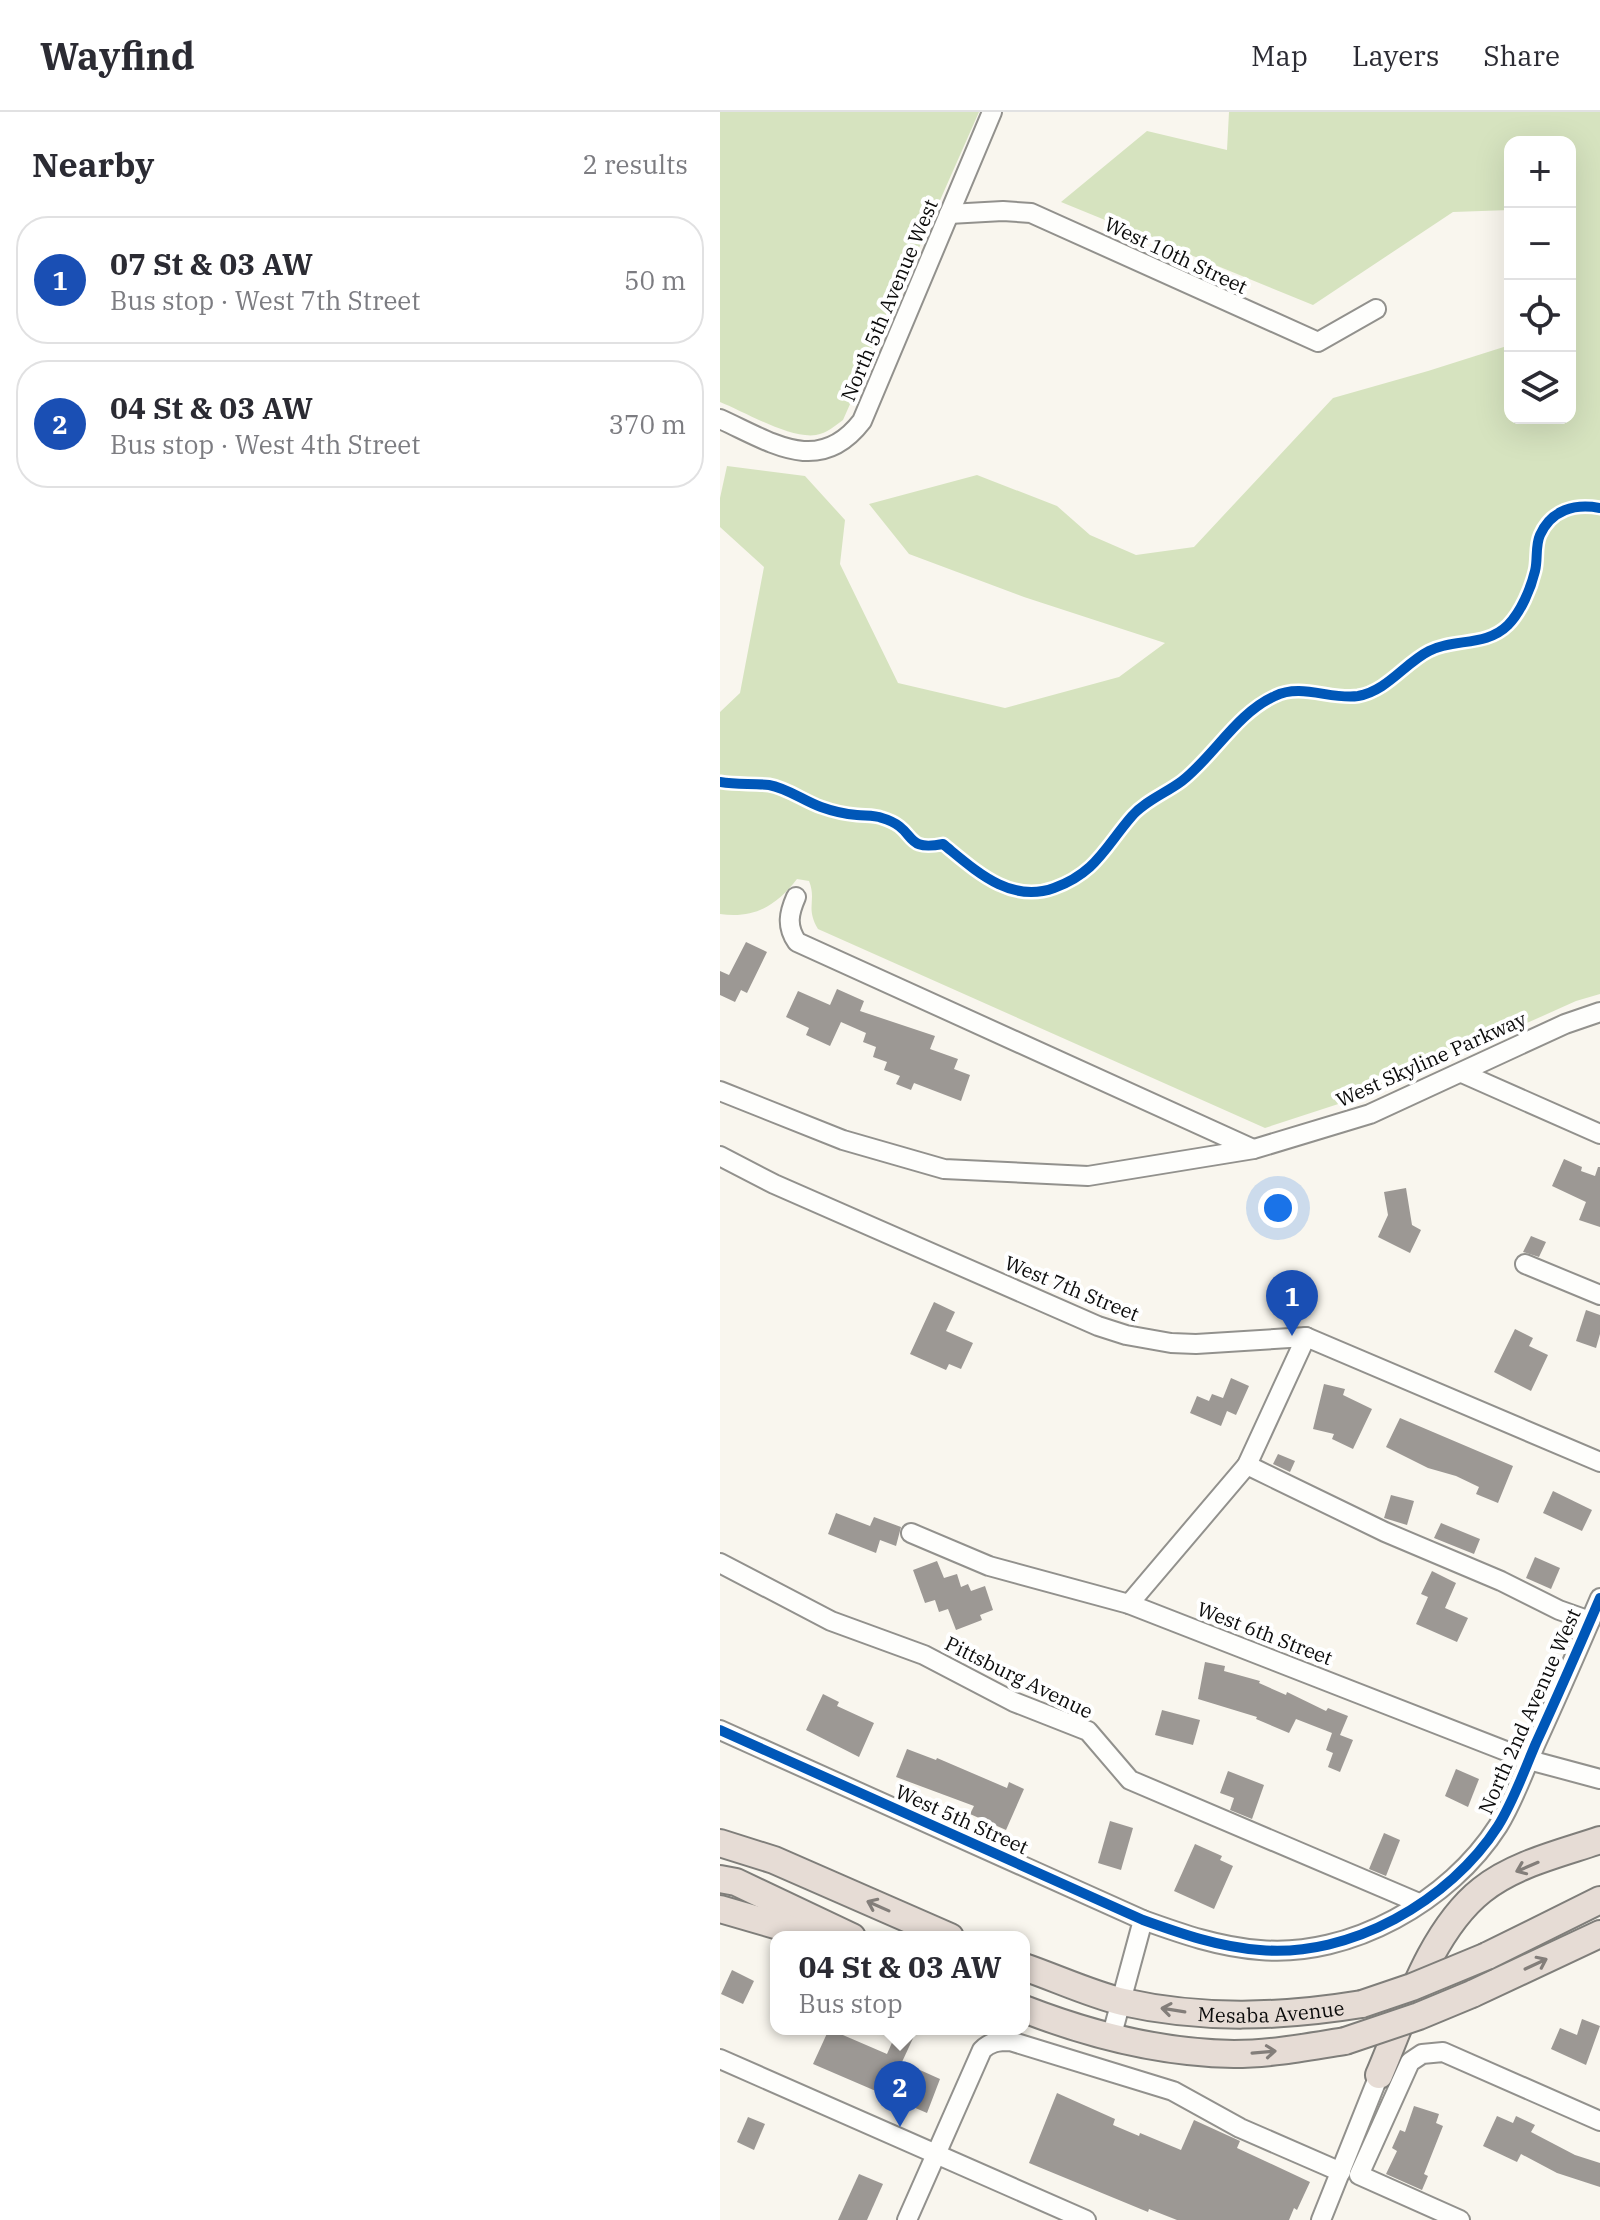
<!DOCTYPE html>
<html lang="en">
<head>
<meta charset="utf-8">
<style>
  :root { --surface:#fff; --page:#f7f7f7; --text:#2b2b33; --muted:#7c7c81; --line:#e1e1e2; --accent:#0b8043 }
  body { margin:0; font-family:"IBM Plex Serif",serif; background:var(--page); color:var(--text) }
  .controls { position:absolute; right:24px; top:24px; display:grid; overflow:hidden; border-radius:16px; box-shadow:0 8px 32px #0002 }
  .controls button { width:72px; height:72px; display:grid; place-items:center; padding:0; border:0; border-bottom:2px solid var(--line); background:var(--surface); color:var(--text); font:40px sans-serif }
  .you { position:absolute; left:558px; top:1096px; width:28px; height:28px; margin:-20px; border:6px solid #fff; border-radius:50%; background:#1a73e8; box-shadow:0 0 0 12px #1a73e833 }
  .badge { display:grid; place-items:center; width:52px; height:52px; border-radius:50%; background:var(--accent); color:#fff; font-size:26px; font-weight:700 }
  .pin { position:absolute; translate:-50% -66px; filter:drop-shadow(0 2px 4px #0008) }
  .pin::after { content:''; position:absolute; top:42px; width:28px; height:24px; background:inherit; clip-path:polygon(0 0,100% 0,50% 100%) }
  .popup { position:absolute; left:50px; top:1819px; width:260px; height:104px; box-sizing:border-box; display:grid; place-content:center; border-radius:16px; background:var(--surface); filter:drop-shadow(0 2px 6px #0005); font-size:26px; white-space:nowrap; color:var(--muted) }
  .popup b { font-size:30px; color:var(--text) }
  .popup::after { content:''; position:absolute; left:50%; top:100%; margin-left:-16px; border:16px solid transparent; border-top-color:var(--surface) }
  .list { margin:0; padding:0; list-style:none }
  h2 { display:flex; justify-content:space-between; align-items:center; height:104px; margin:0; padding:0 32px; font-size:34px }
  h2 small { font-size:26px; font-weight:400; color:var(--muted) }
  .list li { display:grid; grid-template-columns:52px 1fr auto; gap:24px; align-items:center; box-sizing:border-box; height:128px; margin:0 16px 16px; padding:0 16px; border:2px solid var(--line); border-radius:32px }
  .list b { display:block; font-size:30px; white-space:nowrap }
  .list p { margin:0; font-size:26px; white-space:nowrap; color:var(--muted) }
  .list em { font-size:26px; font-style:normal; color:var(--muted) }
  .icon { flex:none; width:44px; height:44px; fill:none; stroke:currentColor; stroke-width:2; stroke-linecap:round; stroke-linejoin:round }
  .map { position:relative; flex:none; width:880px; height:2108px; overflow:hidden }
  header { display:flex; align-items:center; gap:48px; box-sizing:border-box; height:112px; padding:0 40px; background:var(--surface); border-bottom:2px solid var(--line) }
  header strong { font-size:38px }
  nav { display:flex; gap:44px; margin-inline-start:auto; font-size:28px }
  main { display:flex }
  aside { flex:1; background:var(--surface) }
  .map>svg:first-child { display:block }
  .forest { fill:#d6e3bf }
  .building { fill:#9c9894 }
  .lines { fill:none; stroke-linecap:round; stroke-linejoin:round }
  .minor-casing { stroke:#92918d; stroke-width:22 }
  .highway-casing { stroke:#7f7e7a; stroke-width:30 }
  .minor { stroke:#fefefc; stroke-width:18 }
  .highway { stroke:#e6dcd5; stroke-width:26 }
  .highway-bridge-casing { stroke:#7f7e7a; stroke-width:30; stroke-linecap:butt }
  .highway-bridge { stroke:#e6dcd5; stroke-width:26 }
  .cycleway-casing { stroke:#fff; stroke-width:15 }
  .cycleway { stroke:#0057b8; stroke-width:10 }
  .oneway { stroke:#837e7a }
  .labels { text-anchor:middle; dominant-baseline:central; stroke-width:8; stroke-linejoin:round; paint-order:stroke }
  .street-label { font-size:20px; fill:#0b0b0b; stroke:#fff }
</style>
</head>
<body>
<header>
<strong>Wayfind</strong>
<nav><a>Map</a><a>Layers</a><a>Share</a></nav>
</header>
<main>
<aside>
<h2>Nearby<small>2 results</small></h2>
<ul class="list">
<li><span class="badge" style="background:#1a4fb4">1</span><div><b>07 St &amp; 03 AW</b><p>Bus stop · West 7th Street</p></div><em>50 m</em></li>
<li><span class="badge" style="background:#1a4fb4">2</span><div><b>04 St &amp; 03 AW</b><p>Bus stop · West 4th Street</p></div><em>370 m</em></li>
</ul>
</aside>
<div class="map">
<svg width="880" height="2108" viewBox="0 0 880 2108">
  <rect width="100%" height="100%" fill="#f9f6ee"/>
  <g class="forest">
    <path d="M0 0H259L123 308C115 314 107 321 96 323 70 327 25 300 0 290Z"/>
    <path d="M509 0H880V882L856 889 649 982 545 1016 98 817C85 795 97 789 89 769L77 767C57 793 35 807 0 802V600L20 581 44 455 0 415V386L7 354 85 364 125 408 120 452 178 571 285 596 399 565 445 531 304 485 189 442 149 392 257 363 337 394 370 423 416 443 474 435 613 286 708 259 790 233V306H850V30H790V98L733 100 593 193 341 90 427 19 507 38Z"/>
  </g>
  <g class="building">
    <polygon points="26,830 47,840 27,881 21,878 15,890 0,883 0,859 9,863"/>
    <polygon points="117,877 144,889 140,899 215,924 210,937 238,947 234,957 250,963 241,989 194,971 191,978 176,972 180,964 164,958 167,950 153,945 156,935 143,930 146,921 121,910 110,934 86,923 89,916 66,905 78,879 110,893"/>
    <polygon points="844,1047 862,1055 861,1059 875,1064 878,1055 880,1055 880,1115 859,1108 866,1090 832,1074"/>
    <polygon points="686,1076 692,1113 701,1118 690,1141 658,1125 668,1103 664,1080"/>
    <polygon points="811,1124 826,1130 819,1145 803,1140"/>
    <polygon points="214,1190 235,1200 226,1219 253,1231 241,1257 229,1252 226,1258 190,1242"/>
    <polygon points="866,1198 880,1203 880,1222 876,1236 856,1229"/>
    <polygon points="795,1217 813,1226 809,1234 828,1243 811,1279 774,1260"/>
    <polygon points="511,1266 529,1274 516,1303 507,1299 501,1314 470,1301 477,1284 489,1289 492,1282 503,1286"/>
    <polygon points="604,1272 625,1277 623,1283 652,1297 633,1337 612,1327 614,1322 593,1317"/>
    <polygon points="680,1306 793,1354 778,1391 756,1382 759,1375 736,1364 708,1356 666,1335"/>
    <polygon points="558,1342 575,1349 570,1360 553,1352"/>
    <polygon points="833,1379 872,1398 862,1419 823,1401"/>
    <polygon points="671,1383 694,1389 687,1413 664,1406"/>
    <polygon points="116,1401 150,1414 154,1405 181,1415 176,1434 160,1428 156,1441 108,1422"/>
    <polygon points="721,1411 760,1427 754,1442 714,1426"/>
    <polygon points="815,1445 840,1456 831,1477 806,1466"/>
    <polygon points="217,1449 224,1466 237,1462 241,1475 248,1472 251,1479 265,1474 273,1498 260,1503 262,1508 236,1518 228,1497 219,1500 215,1488 205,1491 193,1458"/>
    <polygon points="712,1459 736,1471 725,1496 748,1506 737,1530 696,1512 708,1485 701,1482"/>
    <polygon points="485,1550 505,1554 504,1559 540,1569 539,1571 566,1583 567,1580 606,1599 608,1596 628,1604 620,1623 633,1628 620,1660 608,1655 613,1641 606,1638 612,1621 576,1607 569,1621 536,1607 537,1605 478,1587"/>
    <polygon points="103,1582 119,1590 117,1594 154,1611 139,1645 86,1618"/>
    <polygon points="442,1598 480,1608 473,1633 435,1623"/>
    <polygon points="187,1637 216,1648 217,1646 287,1676 289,1670 304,1677 286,1718 250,1702 254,1694 176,1665"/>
    <polygon points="736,1657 759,1667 748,1695 725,1684"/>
    <polygon points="508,1659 544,1673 532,1707 510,1698 514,1686 500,1681"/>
    <polygon points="390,1709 413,1716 401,1758 378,1751"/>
    <polygon points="664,1721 680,1728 666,1764 649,1757"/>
    <polygon points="475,1732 502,1744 500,1748 513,1754 494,1797 454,1779"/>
    <polygon points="12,1858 34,1869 23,1892 1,1882"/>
    <polygon points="862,1907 880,1914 866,1953 831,1937 840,1916 857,1923"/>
    <polygon points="109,1917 167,1942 178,1917 195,1922 182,1950 220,1967 207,2001 93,1952"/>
    <polygon points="337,1981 395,2007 393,2013 419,2024 420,2021 461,2038 474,2008 520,2029 517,2036 590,2070 577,2098 574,2096 569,2108 457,2108 429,2097 428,2100 309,2051"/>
    <polygon points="694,1994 719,2002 716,2011 723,2014 704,2062 708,2064 702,2078 666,2062 677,2039 672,2036 680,2018 685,2020"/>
    <polygon points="777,2004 793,2011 796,2004 815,2013 811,2020 855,2043 880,2051 880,2075 837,2061 801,2042 797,2050 763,2034"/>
    <polygon points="28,2005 45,2012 34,2038 17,2030"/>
    <polygon points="139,2062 163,2072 147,2108 118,2108"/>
  </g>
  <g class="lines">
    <defs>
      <g id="minor">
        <polyline points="229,102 283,99 311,101 598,230 656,197"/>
        <path d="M0 307C51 330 99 365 142 309L272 0"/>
        <path d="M76 785C69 801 66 814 77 830L533 1037"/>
        <polyline points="742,961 880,1022"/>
        <polyline points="0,979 123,1028 224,1057 368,1064 534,1037 650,1002 845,912 880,900"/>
        <polyline points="0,1044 54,1072 378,1214 406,1223 451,1231 476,1232 586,1225 880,1350"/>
        <polyline points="805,1152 880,1183"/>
        <polyline points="527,1353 665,1420 781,1469 839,1498 870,1509"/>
        <polyline points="191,1421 269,1454 409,1492 809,1648 880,1667"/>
        <polyline points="0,1451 111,1509 204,1543 294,1590 368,1619 410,1668 699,1791"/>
        <polyline points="409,1492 527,1353 586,1225"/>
        <path d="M0 1618 423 1808C462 1822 499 1835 540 1838 630 1846 730 1789 778 1714 794 1688 804 1659 816 1631 838 1583 859 1535 880 1486"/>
        <polyline points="391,1926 423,1808"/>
        <polyline points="0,1947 366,2108"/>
        <path d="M187 2108 262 1938C270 1930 278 1929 290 1929L453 1979 520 2016 621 2060"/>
        <polyline points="601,2108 659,1963"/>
        <polyline points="740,2108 639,2063 690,1950 702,1942 723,1940 880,2009"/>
      </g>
      <g id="highway">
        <polyline points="0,1731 54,1748 230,1825"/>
        <polyline points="0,1767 16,1770 132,1825"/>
        <polyline points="0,1797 97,1825"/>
        <polyline points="767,1844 880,1788"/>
        <path id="s1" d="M304 1855C336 1866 370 1882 403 1890 483 1908 562 1905 642 1892"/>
        <polyline points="752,1882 880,1822"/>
        <path d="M304 1897C371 1923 442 1941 514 1942 551 1942 588 1935 625 1929"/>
        <path d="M659 1963C685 1903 710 1819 762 1778 794 1752 842 1741 880 1728"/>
      </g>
    </defs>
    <use href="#minor" class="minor-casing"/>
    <use href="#highway" class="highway-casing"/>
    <use href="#minor" class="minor"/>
    <use href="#highway" class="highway"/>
    <defs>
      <g id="highway-bridge">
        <polyline points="642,1892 692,1875 767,1844"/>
        <polyline points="625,1929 699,1904 752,1882"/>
      </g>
    </defs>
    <use href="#highway-bridge" class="highway-bridge-casing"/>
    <use href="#highway-bridge" class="highway-bridge"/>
    <defs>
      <g id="cycleway">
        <path d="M0 670C17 673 33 671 49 673 67 676 84 689 101 695 112 699 125 702 137 703 145 704 154 703 162 706 199 717 181 740 223 732 255 758 290 792 334 776 376 761 385 735 412 704 425 689 446 681 462 669 494 644 517 601 555 584 581 571 611 588 638 584 667 579 685 551 709 539 734 526 766 535 788 513 801 500 811 476 815 459 818 448 815 434 820 423 831 398 855 391 880 396"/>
        <path d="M0 1618 423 1808C462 1822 499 1835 540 1838 630 1846 730 1789 778 1714 794 1688 804 1659 816 1631 838 1583 859 1535 880 1486"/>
      </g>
    </defs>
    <use href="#cycleway" class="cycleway-casing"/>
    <use href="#cycleway" class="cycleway"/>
  </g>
  <defs><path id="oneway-shaft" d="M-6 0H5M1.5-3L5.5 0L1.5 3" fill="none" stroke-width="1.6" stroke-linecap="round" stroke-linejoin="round" transform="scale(2)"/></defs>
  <g class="oneway">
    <use href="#oneway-shaft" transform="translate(807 1755) rotate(157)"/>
    <use href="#oneway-shaft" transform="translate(158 1794) rotate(-156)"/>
    <use href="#oneway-shaft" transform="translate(816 1852) rotate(-25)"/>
    <use href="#oneway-shaft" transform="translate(453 1898) rotate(-171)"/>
    <use href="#oneway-shaft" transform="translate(544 1940) rotate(-5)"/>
  </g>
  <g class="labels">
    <g class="street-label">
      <text transform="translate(456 143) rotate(25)">West 10th Street</text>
      <text transform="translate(169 188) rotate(-67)">North 5th Avenue West</text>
      <text transform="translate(711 947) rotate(-24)">West Skyline Parkway</text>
      <text transform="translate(352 1176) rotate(22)">West 7th Street</text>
      <text transform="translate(545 1521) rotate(21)">West 6th Street</text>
      <text transform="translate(299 1565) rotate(26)">Pittsburg Avenue</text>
      <text transform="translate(809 1599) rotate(-66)">North 2nd Avenue West</text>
      <text transform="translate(242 1707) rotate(24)">West 5th Street</text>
      <text stroke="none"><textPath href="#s1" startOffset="254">Mesaba Avenue</textPath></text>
    </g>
  </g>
</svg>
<div class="controls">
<button>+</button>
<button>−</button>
<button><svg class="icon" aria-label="locate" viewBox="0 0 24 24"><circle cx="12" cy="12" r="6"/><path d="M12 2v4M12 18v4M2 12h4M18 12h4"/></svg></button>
<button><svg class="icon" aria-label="layers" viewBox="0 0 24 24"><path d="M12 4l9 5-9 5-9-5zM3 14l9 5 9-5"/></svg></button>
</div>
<div class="you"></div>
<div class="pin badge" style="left:572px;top:1224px;background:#1a4fb4">1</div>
<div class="pin badge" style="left:180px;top:2015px;background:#1a4fb4">2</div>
<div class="popup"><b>04 St &amp; 03 AW</b>Bus stop</div>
</div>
</main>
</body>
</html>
